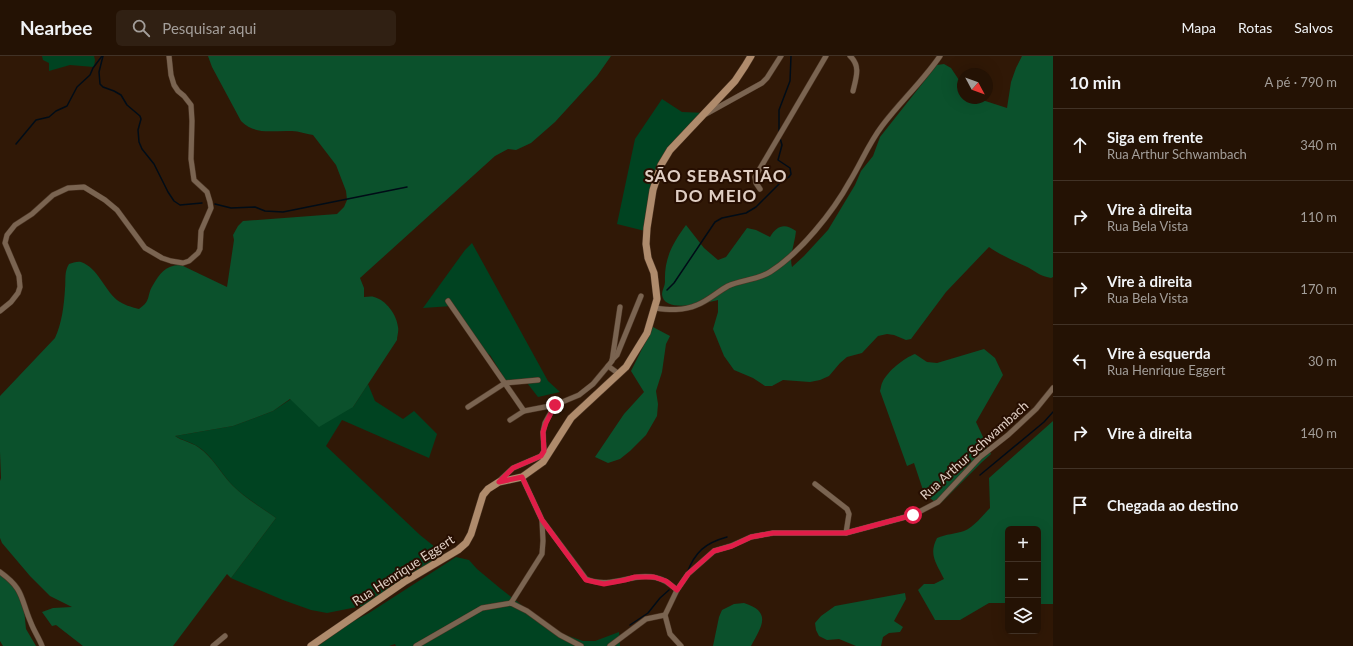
<!DOCTYPE html>
<html lang="pt">
<head>
<meta charset="utf-8">
<style>
  :root { --surface:#241204; --page:#302013; --text:#f1f3f6; --muted:#a39e9a; --line:#413226 }
  body { margin:0; font-family:Lato,sans-serif; background:var(--page); color:var(--text) }
  .controls { position:absolute; right:12px; bottom:12px; display:grid; overflow:hidden; border-radius:6px; box-shadow:0 4px 16px #0002 }
  .controls button { width:36px; height:36px; display:grid; place-items:center; padding:0; border:0; border-bottom:1px solid var(--line); background:var(--surface); color:var(--text); font:20px sans-serif }
  .compass { position:absolute; left:957px; top:12px; width:36px; height:36px; border-radius:50%; background:var(--surface); box-shadow:0 4px 16px #0002; rotate:131deg }
  .stop { position:absolute; width:12px; height:12px; margin:-9px; border:3px solid #e11d48; border-radius:50%; background:#fff }
  .stop.end { background:#e11d48; border-color:#fff; box-shadow:0 1px 4px #0008 }
  .list { margin:0; padding:0; list-style:none }
  h2 { display:flex; justify-content:space-between; align-items:center; height:52px; margin:0; padding:0 16px; font-size:17px }
  h2 small { font-size:13px; font-weight:400; color:var(--muted) }
  .list li { display:grid; grid-template-columns:26px 1fr auto; gap:12px; align-items:center; box-sizing:border-box; height:72px; padding:0 16px; border-top:1px solid var(--line) }
  .list b { display:block; font-size:15px; white-space:nowrap }
  .list p { margin:0; font-size:13px; white-space:nowrap; color:var(--muted) }
  .list em { font-size:13px; font-style:normal; color:var(--muted) }
  .icon { flex:none; width:22px; height:22px; fill:none; stroke:currentColor; stroke-width:2; stroke-linecap:round; stroke-linejoin:round }
  .map { position:relative; flex:none; width:1053px; height:590px; overflow:hidden }
  header { display:flex; align-items:center; gap:24px; box-sizing:border-box; height:56px; padding:0 20px; background:var(--surface); border-bottom:1px solid var(--line) }
  header strong { font-size:19px }
  nav { display:flex; gap:22px; margin-inline-start:auto; font-size:14px }
  .search { width:280px; height:36px; background:var(--page); display:flex; align-items:center; gap:10px; box-sizing:border-box; padding:0 14px; border-radius:6px; color:var(--muted); font-size:15px }
  main { display:flex }
  aside { flex:1; background:var(--surface) }
  .map>svg:first-child { display:block }
  .green { fill:#004321 }
  .forest { fill:#0b512c }
  .lines { fill:none; stroke-linecap:round; stroke-linejoin:round }
  .stream { stroke:#000c17; stroke-width:1.5 }
  .street-casing { stroke:#4c3524; stroke-width:6 }
  .secondary-casing { stroke:#4c3524; stroke-width:8 }
  .street { stroke:#7a6451; stroke-width:5 }
  .secondary { stroke:#af8b6c; stroke-width:7 }
  .route { stroke:#e11d48; stroke-width:5 }
  .labels { text-anchor:middle; dominant-baseline:central; stroke-width:4; stroke-linejoin:round; paint-order:stroke }
  .street-label { font-size:13px; fill:#e0cfc4; stroke:#260e01 }
  .district-label { font-size:17px; font-weight:bold; letter-spacing:1px; fill:#e0cfc4; stroke:#260e01 }
</style>
</head>
<body>
<header>
<strong>Nearbee</strong>
<div class="search"><svg class="icon" aria-label="search" viewBox="0 0 24 24"><circle cx="10" cy="10" r="6"/><path d="M15 15l6 6"/></svg>Pesquisar aqui</div>
<nav><a>Mapa</a><a>Rotas</a><a>Salvos</a></nav>
</header>
<main>
<div class="map">
<svg width="1053" height="590" viewBox="0 0 1053 590">
  <rect width="100%" height="100%" fill="#301806"/>
  <g class="green">
    <polygon points="42,0 94,0 95,4 94,11 70,9 49,15 49,7 43,4"/>
    <path d="M662 43 682 56 707 57C693 72 677 86 667 104 656 123 651 154 645 175L617 168 635 83Z"/>
    <polygon points="472,187 548,325 560,336 538,341 524,323 506,325 490,299 485,297 452,250 423,252 465,194"/>
    <path d="M368 328 375 345 403 363 414 355 437 378 429 402 342 364 326 390 420 479 445 499 367 549 327 557 311 554 283 544 233 523 231 522 276 462C262 452 246 442 234 431 221 418 213 400 197 390 190 386 182 384 175 380L233 370 273 355 291 343 353 351Z"/>
    <polygon points="456,501 469,504 477,513 501,533 536,560 563,578 583,585 595,585 619,576 620,590 396,590 395,588 389,590 318,590 350,567 369,557"/>
  </g>
  <g class="forest">
    <path d="M208 0H611L597 20 555 66 531 87 516 94 508 93 495 100 360 222 364 232V241C367 241 371 240 374 241 386 244 397 259 398 271 399 275 397 280 397 284L353 351 319 371 290 343 273 355 233 370 175 380C182 385 191 386 198 391 213 401 221 418 233 430 245 442 262 452 276 462L231 522 227 518 173 590H83L56 569 52 570 42 556 53 552 72 551 50 540 30 520 2 487 0 482V425L1 422 0 396V340L55 282C62 267 64 249 65 233 66 223 64 216 69 208 73 207 77 205 81 206 98 212 104 233 117 244 124 249 131 251 139 253 152 244 146 240 153 229 159 218 167 208 181 209L227 231 234 184 233 179 238 170 243 165 337 158 344 151 347 144 346 135 336 109 313 79C306 78 299 75 292 75 273 74 256 80 241 65L212 11Z"/>
    <path d="M1022 0H1053V221L1051 222C1039 220 1036 215 1025 210 1013 204 1000 199 989 191L946 236 911 283 906 284 894 279 887 278 878 280 862 297 847 301 840 307 829 320 820 324 810 326 783 324 772 330H765L753 322 734 314 724 300 713 273 718 256V244C706 247 663 258 662 238 662 234 665 230 665 226 664 203 672 188 686 169L704 192 718 204 726 201 747 172 756 174 770 181C777 169 785 167 796 175 795 187 789 200 792 211L804 200 828 174 855 129 861 115 873 100 880 81 937 9 944 8 951 12 963 30V42H976L1007 52 1011 26 1016 12Z"/>
    <polygon points="653,271 670,280 666,288 662,316 656,335 658,348 657,360 646,379 630,395 620,403 608,407 595,401 624,358 644,336 631,315"/>
    <path d="M984 293 995 302 1003 319 976 366 991 398 982 406 941 447H936L924 437 914 407 907 410 880 335C881 332 881 328 883 325 888 315 904 302 915 298L927 306 937 307Z"/>
    <path d="M1053 365V548H1038V473H1008V547H989L960 564H935L934 562 918 534 924 528H934L944 523C937 508 928 499 937 482 946 478 955 478 964 475 974 471 983 459 990 452L989 422Z"/>
    <polygon points="0,517 7,521 23,543 26,573 36,590 3,590 0,585"/>
    <polygon points="905,537 906,543 894,565 903,571 900,576 889,577 883,581 881,590 856,590 839,583 827,584 819,580 816,574 815,567 821,560 835,550"/>
    <path d="M744 547C773 556 761 571 751 590H713L719 561 722 554 734 548Z"/>
  </g>
  <g class="lines">
    <g class="stream">
      <polyline points="103,0 99,16 100,28 103,31 114,35 121,39 127,49 140,60 141,63 138,74 139,86 142,93 154,108 168,136 174,145 180,149 202,147"/>
      <polyline points="779,77 779,54 790,25 791,0"/>
      <polyline points="16,88 36,64 49,61 56,55 67,50 77,31 90,19 93,12 102,0"/>
      <polyline points="215,148 231,152 255,151 265,155 283,156 407,131"/>
      <polyline points="667,234 674,227 715,166 722,162 746,157 756,151 782,125 789,121 791,118 790,112 778,104 782,89 780,82"/>
      <polyline points="980,419 1044,366 1053,356"/>
      <path d="M687 517C695 496 705 487 727 481"/>
      <polyline points="630,569 648,557 660,542 669,534"/>
    </g>
    <defs>
      <g id="street">
        <path d="M850 0C861 10 856 22 853 35"/>
        <polyline points="706,58 762,27 767,22 781,0"/>
        <polyline points="760,133 756,127 755,121 826,0"/>
        <polyline points="448,245 524,355"/>
        <path d="M655 252C669 254 683 255 697 249 708 245 717 236 728 230 741 224 757 224 770 216 800 197 833 156 850 125 861 107 869 87 882 70 900 46 923 25 940 0"/>
        <polyline points="0,255 11,246 18,237 20,231 19,220 5,187 7,179 15,169 32,158 53,139 68,132 84,131 105,144 117,154 145,192 162,202 171,205 183,207 189,205 198,197 200,193 201,175 211,152 210,146 207,136 194,124 191,103 192,65 191,49 184,40 178,35 174,29 171,19 169,0"/>
        <polyline points="612,304 617,299 641,240"/>
        <polyline points="619,318 608,310 612,305 620,251"/>
        <polyline points="468,351 505,327 538,324"/>
        <polyline points="510,364 524,355 555,349"/>
        <path d="M522 421 542 464 586 523C615 535 638 511 665 525 669 527 673 531 677 534"/>
        <polyline points="499,425 513,412 541,400 544,395 543,376 545,367 555,349 579,339 593,328 608,310"/>
        <polyline points="815,428 847,453 849,458 846,477"/>
        <path d="M0 516C25 534 20 542 31 567 34 575 39 582 42 590"/>
        <polyline points="511,547 542,498 543,485 542,465"/>
        <polyline points="511,547 527,555 560,579 581,590"/>
        <polyline points="213,590 225,580"/>
        <polyline points="416,590 482,552 511,547"/>
        <polyline points="610,590 646,563 665,559"/>
        <polyline points="681,590 670,578 665,559 677,534 688,518 714,495 731,490 751,481 773,477 846,477 913,459 938,446 980,401 1008,379 1036,353 1053,332"/>
      </g>
      <polyline id="secondary" points="311,590 404,526 458,494 466,487 471,478 483,439 488,433 499,426 522,421 543,406 571,362 626,311 647,277 657,243 654,217 648,202 646,188 647,172 653,134 661,109 670,94 735,25 745,10 751,0"/>
    </defs>
    <use href="#street" class="street-casing"/>
    <use href="#secondary" class="secondary-casing"/>
    <use href="#street" class="street"/>
    <use href="#secondary" class="secondary"/>
  </g>
  <g class="lines">
    <polyline class="route" points="555,349 546,367 543,376 544,395 541,400 513,412 499,426 522,421 542,464 586,524 604,528 625,524 635,521 654,521 666,525 677,534 688,518 714,495 732,490 751,481 773,477 846,477 913,459"/>
  </g>
  <g class="labels">
    <g class="street-label">
      <text transform="translate(974 394) rotate(-42)">Rua Arthur Schwambach</text>
      <text transform="translate(403 514) rotate(-33)">Rua Henrique Eggert</text>
    </g>
    <g class="district-label">
      <text x="716" y="119">SÃO SEBASTIÃO<tspan x="716" dy="20">DO MEIO</tspan></text>
    </g>
  </g>
</svg>
<div class="controls">
<button>+</button>
<button>−</button>
<button><svg class="icon" aria-label="layers" viewBox="0 0 24 24"><path d="M12 4l9 5-9 5-9-5zM3 14l9 5 9-5"/></svg></button>
</div>
<svg class="compass" viewBox="-18 -18 36 36"><path d="M0-13l5 13h-10z" fill="#e53935"/><path d="M0 13l5-13h-10z" fill="#a39e9a"/></svg>
<div class="stop" style="left:913px;top:459px"></div>
<div class="stop end" style="left:555px;top:349px"></div>
</div>
<aside>
<h2>10 min<small>A pé · 790 m</small></h2>
<ul class="list">
<li><svg class="icon" aria-label="ahead" viewBox="0 0 24 24"><path d="M12 20V5M6 11l6-6 6 6"/></svg><div><b>Siga em frente</b><p>Rua Arthur Schwambach</p></div><em>340 m</em></li>
<li><svg class="icon" aria-label="right" viewBox="0 0 24 24"><path d="M7 20v-9h11M14 6l5 5-5 5"/></svg><div><b>Vire à direita</b><p>Rua Bela Vista</p></div><em>110 m</em></li>
<li><svg class="icon" aria-label="right" viewBox="0 0 24 24"><path d="M7 20v-9h11M14 6l5 5-5 5"/></svg><div><b>Vire à direita</b><p>Rua Bela Vista</p></div><em>170 m</em></li>
<li><svg class="icon" aria-label="left" viewBox="0 0 24 24"><path d="M17 20v-9H6M10 6l-5 5 5 5"/></svg><div><b>Vire à esquerda</b><p>Rua Henrique Eggert</p></div><em>30 m</em></li>
<li><svg class="icon" aria-label="right" viewBox="0 0 24 24"><path d="M7 20v-9h11M14 6l5 5-5 5"/></svg><div><b>Vire à direita</b></div><em>140 m</em></li>
<li><svg class="icon" aria-label="arrive" viewBox="0 0 24 24"><path d="M6 21V4h12l-3 4 3 4H6"/></svg><div><b>Chegada ao destino</b></div></li>
</ul>
</aside>
</main>
</body>
</html>
